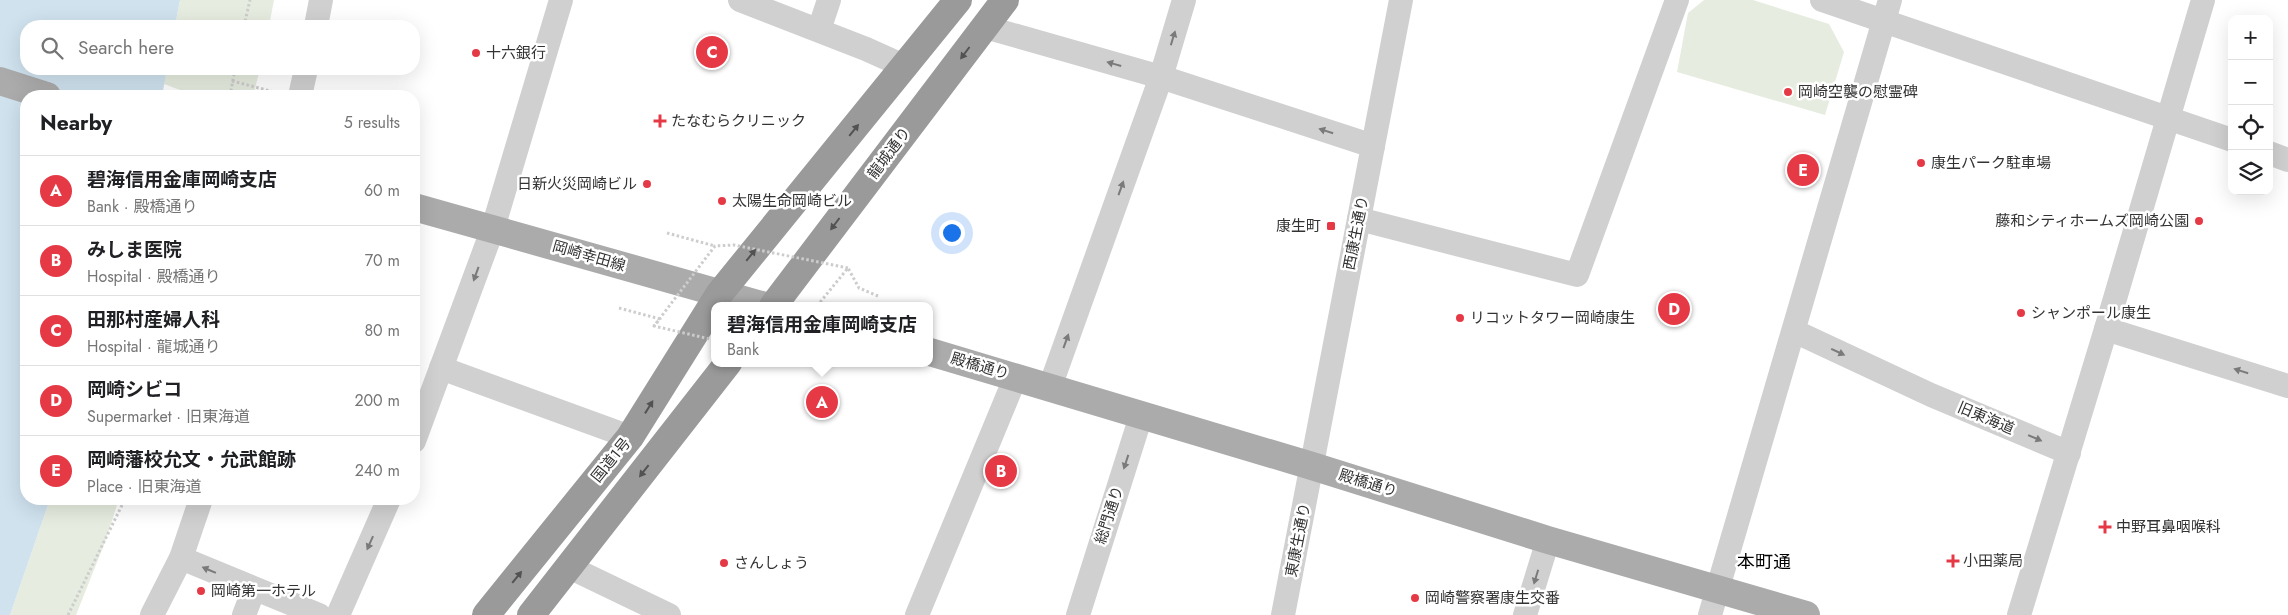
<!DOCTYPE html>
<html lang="en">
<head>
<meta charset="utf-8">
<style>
  :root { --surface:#fff; --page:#f6f6f6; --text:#202124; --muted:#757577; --line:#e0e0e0; --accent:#e63946 }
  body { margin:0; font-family:Jost,"Noto Sans JP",sans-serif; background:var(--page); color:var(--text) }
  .controls { position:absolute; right:15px; top:15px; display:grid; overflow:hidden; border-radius:10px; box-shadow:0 5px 20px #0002 }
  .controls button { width:45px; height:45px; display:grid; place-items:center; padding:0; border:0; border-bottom:1px solid var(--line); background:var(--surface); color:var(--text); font:25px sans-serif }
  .you { position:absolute; left:951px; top:232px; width:18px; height:18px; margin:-12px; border:4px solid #fff; border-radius:50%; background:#1a73e8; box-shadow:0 0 0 8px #1a73e833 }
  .badge { display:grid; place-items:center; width:32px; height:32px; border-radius:50%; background:var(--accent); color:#fff; font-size:16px; font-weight:700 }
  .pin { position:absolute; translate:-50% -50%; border:2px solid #fff; box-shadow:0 1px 5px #0006 }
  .popup { position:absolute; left:711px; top:302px; width:222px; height:65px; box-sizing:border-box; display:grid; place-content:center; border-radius:10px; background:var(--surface); filter:drop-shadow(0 1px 4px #0005); font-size:16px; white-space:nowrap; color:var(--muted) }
  .popup b { font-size:19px; color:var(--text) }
  .popup::after { content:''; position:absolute; left:50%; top:100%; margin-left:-10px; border:10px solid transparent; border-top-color:var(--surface) }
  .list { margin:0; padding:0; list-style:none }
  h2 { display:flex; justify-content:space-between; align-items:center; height:65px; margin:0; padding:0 20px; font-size:21px }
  h2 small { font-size:16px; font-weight:400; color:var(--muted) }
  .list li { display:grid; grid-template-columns:32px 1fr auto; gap:15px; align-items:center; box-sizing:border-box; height:70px; padding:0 20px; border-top:1px solid var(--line) }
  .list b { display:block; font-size:19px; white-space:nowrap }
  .list p { margin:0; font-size:16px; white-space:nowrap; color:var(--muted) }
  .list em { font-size:16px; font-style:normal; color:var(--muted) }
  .icon { flex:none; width:28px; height:28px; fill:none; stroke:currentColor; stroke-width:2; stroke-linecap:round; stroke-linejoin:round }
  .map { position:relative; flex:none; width:2288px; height:615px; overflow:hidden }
  .search { position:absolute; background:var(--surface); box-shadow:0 5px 20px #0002; left:20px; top:20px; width:400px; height:55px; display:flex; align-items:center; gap:12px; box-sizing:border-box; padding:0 18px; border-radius:20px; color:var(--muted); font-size:19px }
  .panel { position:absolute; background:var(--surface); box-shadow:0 5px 20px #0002; left:20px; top:90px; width:400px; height:415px; border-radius:20px }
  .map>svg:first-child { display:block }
  .green { fill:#e6ecdf }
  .water { fill:#cfe2ee }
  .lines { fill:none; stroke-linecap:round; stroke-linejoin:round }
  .path { stroke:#cdcdcd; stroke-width:3; stroke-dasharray:2.5 2.5; stroke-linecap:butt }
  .minor { stroke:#d0d0d0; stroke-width:24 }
  .major { stroke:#ababab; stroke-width:28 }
  .highway { stroke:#9a9a9a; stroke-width:28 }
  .path-bridge { stroke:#cdcdcd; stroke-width:3; stroke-dasharray:2.5 2.5; stroke-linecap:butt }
  .oneway { fill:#7a7a7a }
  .oneway2 { fill:#525252 }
  .poi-dot { fill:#e63946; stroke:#fff; stroke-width:2 }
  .labels { text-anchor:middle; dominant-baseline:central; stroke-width:5; stroke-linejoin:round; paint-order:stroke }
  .poi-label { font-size:15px; fill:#333; stroke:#fff; text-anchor:start }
  .street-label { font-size:15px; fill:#333; stroke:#fff }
  .quarter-label { font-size:18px; fill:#000; stroke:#fff }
</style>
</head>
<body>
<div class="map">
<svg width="2288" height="615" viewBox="0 0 2288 615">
  <rect width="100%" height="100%" fill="#fff"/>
  <g class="green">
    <polygon points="180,0 274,0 269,26 175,26"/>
    <polygon points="1704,0 1753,0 1829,24 1844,52 1825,115 1677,72 1688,13"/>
    <polygon points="167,69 260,69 253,96 196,96 164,84"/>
    <polygon points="50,499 119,499 105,542 76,615 10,615"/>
  </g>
  <polygon class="water" points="0,0 180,0 175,26 26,26 26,69 167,69 162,96 26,96 26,499 50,499 10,615 0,615"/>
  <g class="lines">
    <g class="path">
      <polyline points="244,26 250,0"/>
      <polyline points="232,81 278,93"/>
      <polyline points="230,96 235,69"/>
      <polyline points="667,233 715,246"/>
      <polyline points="817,306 848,268 859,288 878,296"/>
      <polyline points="619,308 660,319 654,326"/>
      <polyline points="68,615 125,499"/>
    </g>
    <g class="minor">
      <polyline points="740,0 866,49 906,67"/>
      <polyline points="1822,0 2232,140"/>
      <polyline points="316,26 321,0"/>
      <polyline points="985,27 1161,77 1373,146"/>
      <polyline points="819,30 829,0"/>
      <polyline points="300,96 306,69"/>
      <polyline points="2269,153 2288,160"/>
      <polyline points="1359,219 1577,275 1677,0"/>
      <polyline points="2106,329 2288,386"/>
      <polyline points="1794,331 1931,395 2069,453"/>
      <polyline points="441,368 630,437"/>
      <polyline points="1050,387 1161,77 1184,0"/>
      <polyline points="414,441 493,228 561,0"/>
      <polyline points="181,558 319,615"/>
      <polyline points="569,567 669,615"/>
      <polyline points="152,615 181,558 201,499"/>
      <polyline points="244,615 254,589"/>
      <polyline points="338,615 389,499"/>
      <polyline points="917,615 1016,376"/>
      <polyline points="1078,615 1141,416"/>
      <polyline points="1283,615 1401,0"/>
      <polyline points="1525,615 1548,540"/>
      <polyline points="1710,615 1890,0"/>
      <polyline points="2019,615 2106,329 2203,0"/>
    </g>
    <g class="major">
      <polyline points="0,81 47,96"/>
      <polyline points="414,207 765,306"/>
      <polyline points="930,352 1312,466 1548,540 1806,615"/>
    </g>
    <g class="highway">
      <polyline points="773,306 1005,0"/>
      <polyline points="486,615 630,437 720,293 958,0"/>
      <polyline points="531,615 728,363"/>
    </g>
    <polyline class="path-bridge" points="714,340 654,326 715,246 734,245 848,268"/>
  </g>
  <defs><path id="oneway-solid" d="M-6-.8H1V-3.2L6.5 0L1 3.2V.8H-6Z" transform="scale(1.25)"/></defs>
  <g class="oneway">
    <use href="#oneway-solid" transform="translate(1173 38) rotate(-73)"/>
    <use href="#oneway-solid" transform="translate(1114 64) rotate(-164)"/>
    <use href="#oneway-solid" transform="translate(1326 131) rotate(-162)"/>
    <use href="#oneway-solid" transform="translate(1121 188) rotate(-70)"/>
    <use href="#oneway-solid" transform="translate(476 274) rotate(110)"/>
    <use href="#oneway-solid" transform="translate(1066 341) rotate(-70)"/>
    <use href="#oneway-solid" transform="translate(1838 352) rotate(25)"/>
    <use href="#oneway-solid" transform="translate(2241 371) rotate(-163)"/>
    <use href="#oneway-solid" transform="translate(2035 438) rotate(23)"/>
    <use href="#oneway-solid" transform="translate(1126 462) rotate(108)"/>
    <use href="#oneway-solid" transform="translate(370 543) rotate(114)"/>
    <use href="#oneway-solid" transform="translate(209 570) rotate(-157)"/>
    <use href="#oneway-solid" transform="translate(1536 577) rotate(107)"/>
  </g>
  <g class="oneway2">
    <use href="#oneway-solid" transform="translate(965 53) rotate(127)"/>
    <use href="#oneway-solid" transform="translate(854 130) rotate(-51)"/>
    <use href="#oneway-solid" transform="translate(835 224) rotate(127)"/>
    <use href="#oneway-solid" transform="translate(751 255) rotate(-51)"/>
    <use href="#oneway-solid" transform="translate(649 407) rotate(-58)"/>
    <use href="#oneway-solid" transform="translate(644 471) rotate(128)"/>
    <use href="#oneway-solid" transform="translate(517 577) rotate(-51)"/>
  </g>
  <g class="poi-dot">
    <circle cx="476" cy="53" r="5"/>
    <circle cx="1788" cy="92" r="5"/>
    <path d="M657.5 113.5h5v5h5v5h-5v5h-5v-5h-5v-5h5z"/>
    <circle cx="1921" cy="163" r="5"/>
    <circle cx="647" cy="184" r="5"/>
    <circle cx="722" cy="201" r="5"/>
    <circle cx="2199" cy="221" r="5"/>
    <rect x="1326" y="221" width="10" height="10" rx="2.5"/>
    <circle cx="2021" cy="313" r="5"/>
    <circle cx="1460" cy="318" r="5"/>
    <path d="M2102.5 519.5h5v5h5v5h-5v5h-5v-5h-5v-5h5z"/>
    <path d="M1950.5 553.5h5v5h5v5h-5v5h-5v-5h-5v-5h5z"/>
    <circle cx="724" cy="563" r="5"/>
    <circle cx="201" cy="591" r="5"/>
    <circle cx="1415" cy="598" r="5"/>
  </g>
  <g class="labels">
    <g class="poi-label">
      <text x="486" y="53">十六銀行</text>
      <text x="1798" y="92">岡崎空襲の慰霊碑</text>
      <text x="671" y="121">たなむらクリニック</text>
      <text x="1931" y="163">康生パーク駐車場</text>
      <text x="637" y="184" text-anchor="end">日新火災岡崎ビル</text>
      <text x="732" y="201">太陽生命岡崎ビル</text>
      <text x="2189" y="221" text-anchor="end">藤和シティホームズ岡崎公園</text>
      <text x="1321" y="226" text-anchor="end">康生町</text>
      <text x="2031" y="313">シャンポール康生</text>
      <text x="1470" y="318">リコットタワー岡崎康生</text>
      <text x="2116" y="527">中野耳鼻咽喉科</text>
      <text x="1963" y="561">小田薬局</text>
      <text x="734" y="563">さんしょう</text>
      <text x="211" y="591">岡崎第一ホテル</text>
      <text x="1425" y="598">岡崎警察署康生交番</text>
    </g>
    <g class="street-label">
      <text transform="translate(889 153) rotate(-53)">龍城通り</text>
      <text transform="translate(1356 233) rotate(-79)">西康生通り</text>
      <text transform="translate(589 256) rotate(16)">岡崎幸田線</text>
      <text transform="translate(980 366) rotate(16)">殿橋通り</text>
      <text transform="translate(1986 418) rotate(23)">旧東海道</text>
      <text transform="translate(611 460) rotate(-51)">国道1号</text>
      <text transform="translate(1368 483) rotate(17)">殿橋通り</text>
      <text transform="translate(1109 515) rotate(-72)">総門通り</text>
      <text transform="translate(1298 540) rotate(-79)">東康生通り</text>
    </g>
    <g class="quarter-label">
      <text x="1764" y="562">本町通</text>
    </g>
  </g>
</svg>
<div class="controls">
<button>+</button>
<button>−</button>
<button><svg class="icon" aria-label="locate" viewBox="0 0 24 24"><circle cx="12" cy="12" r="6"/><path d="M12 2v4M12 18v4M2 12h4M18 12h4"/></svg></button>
<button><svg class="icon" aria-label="layers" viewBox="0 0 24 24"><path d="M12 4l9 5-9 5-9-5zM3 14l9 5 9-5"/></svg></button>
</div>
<div class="you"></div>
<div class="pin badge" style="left:822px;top:402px">A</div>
<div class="popup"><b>碧海信用金庫岡崎支店</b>Bank</div>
<div class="pin badge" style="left:1001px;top:471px">B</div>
<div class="pin badge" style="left:712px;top:52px">C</div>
<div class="pin badge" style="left:1674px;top:309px">D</div>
<div class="pin badge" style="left:1803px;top:170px">E</div>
<div class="search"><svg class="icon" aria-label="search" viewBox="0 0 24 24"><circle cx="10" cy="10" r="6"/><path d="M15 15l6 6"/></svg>Search here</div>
<section class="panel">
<h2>Nearby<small>5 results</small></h2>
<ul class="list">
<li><span class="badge">A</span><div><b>碧海信用金庫岡崎支店</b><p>Bank · 殿橋通り</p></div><em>60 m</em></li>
<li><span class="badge">B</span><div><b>みしま医院</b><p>Hospital · 殿橋通り</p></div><em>70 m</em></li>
<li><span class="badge">C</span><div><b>田那村産婦人科</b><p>Hospital · 龍城通り</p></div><em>80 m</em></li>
<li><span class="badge">D</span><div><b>岡崎シビコ</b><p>Supermarket · 旧東海道</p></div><em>200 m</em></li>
<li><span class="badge">E</span><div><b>岡崎藩校允文・允武館跡</b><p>Place · 旧東海道</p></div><em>240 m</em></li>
</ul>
</section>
</div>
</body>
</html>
